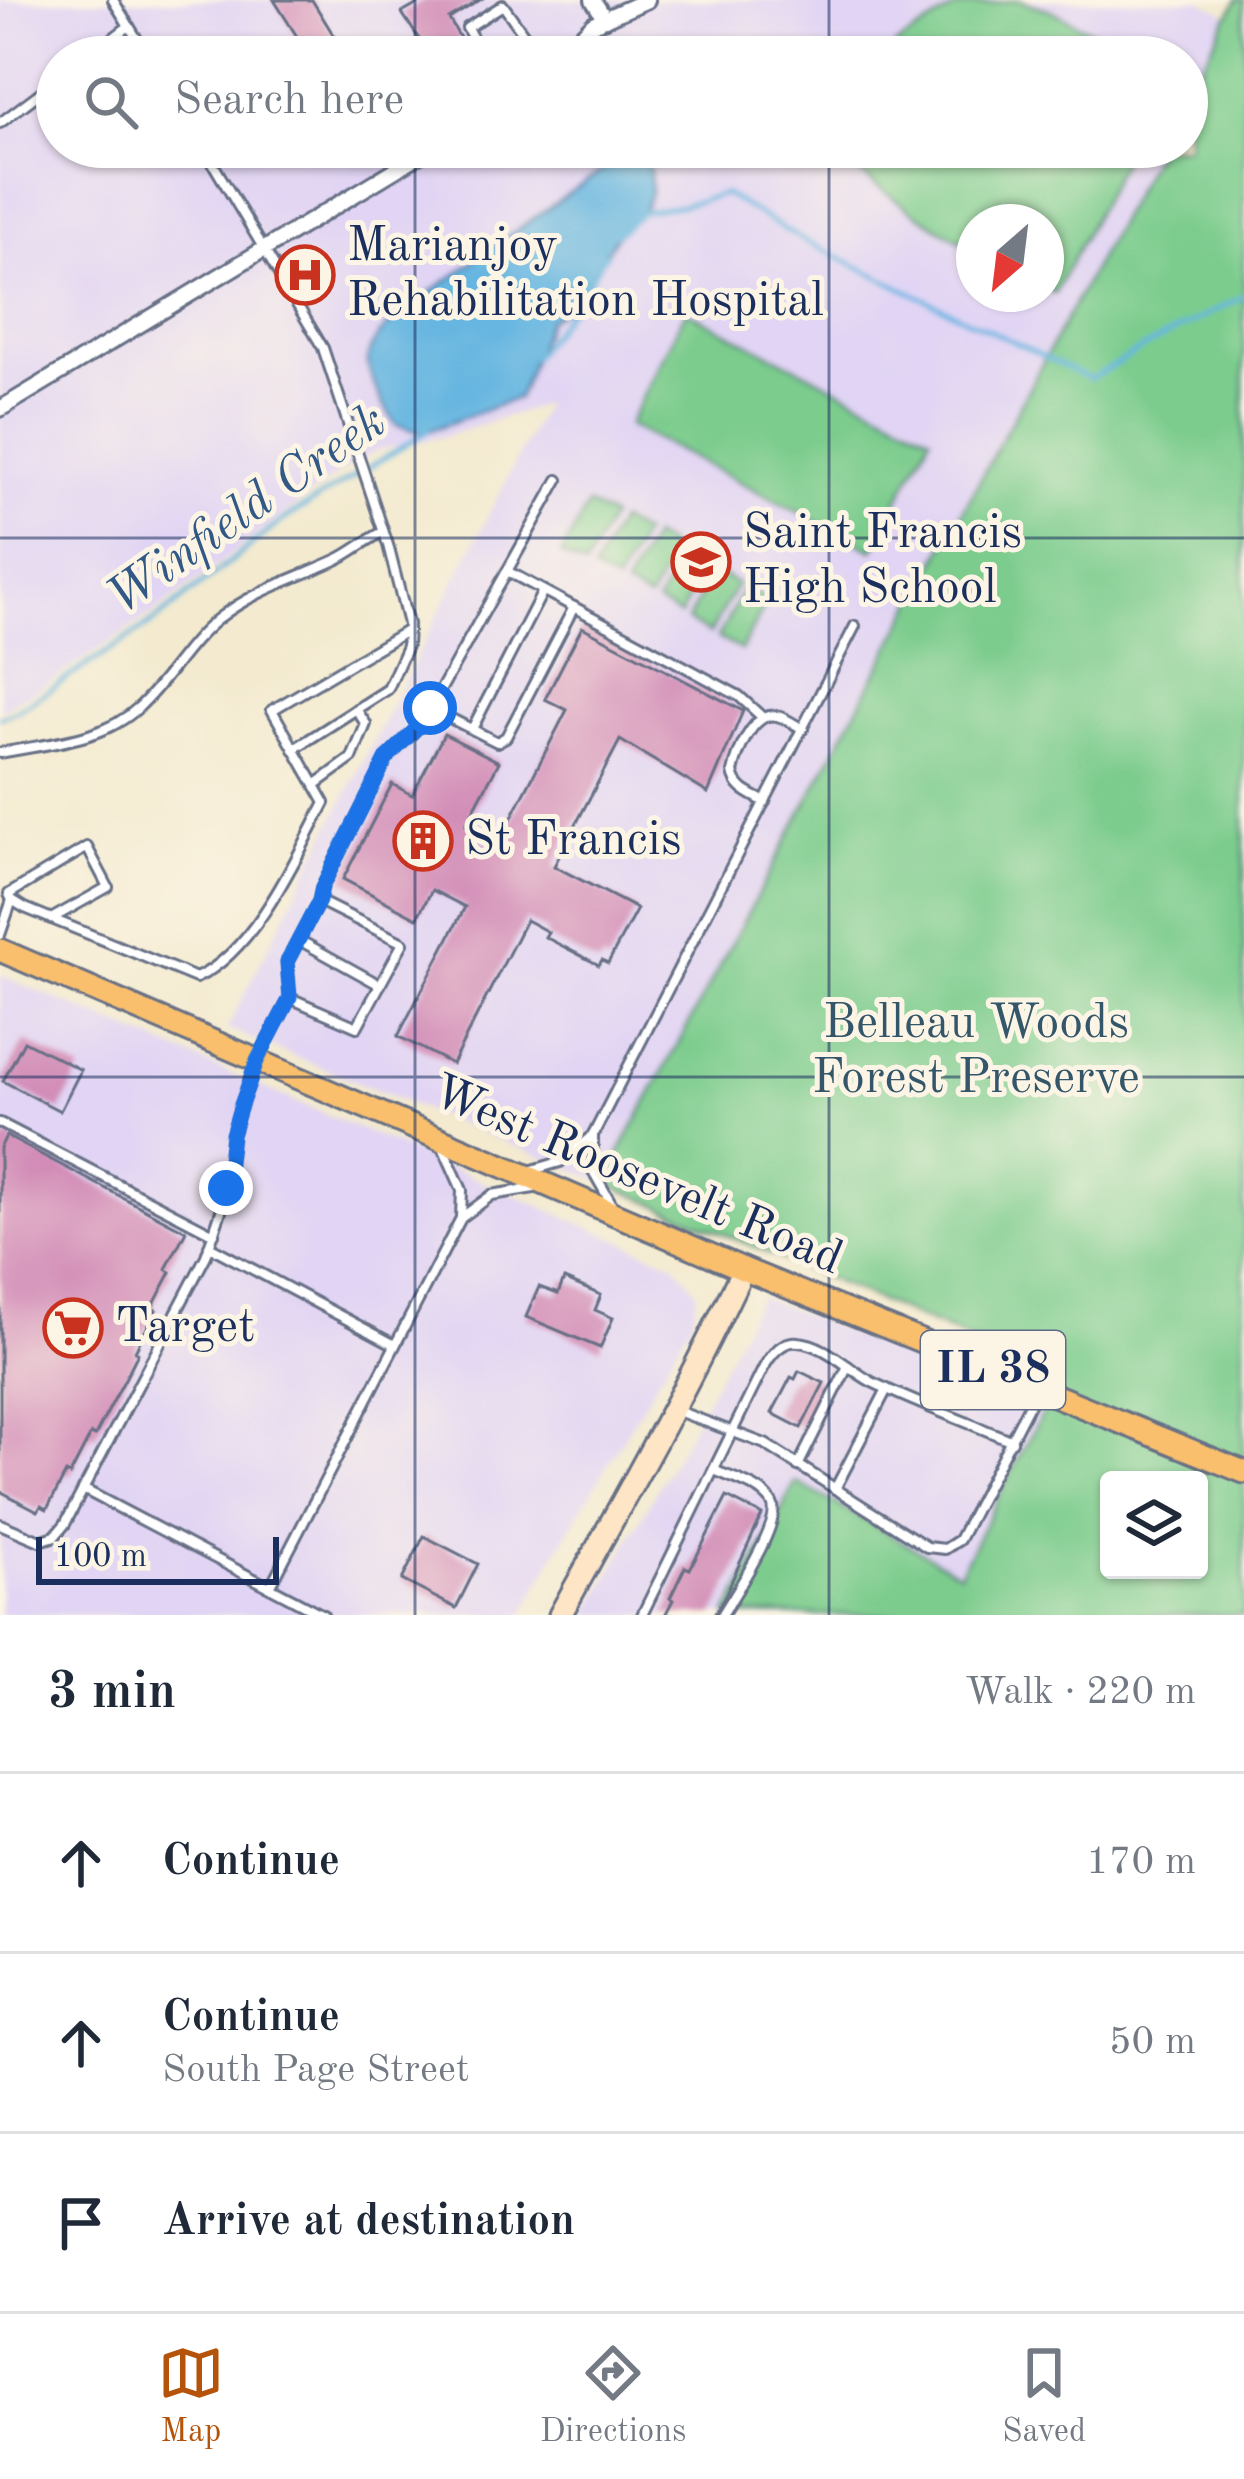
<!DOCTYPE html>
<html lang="en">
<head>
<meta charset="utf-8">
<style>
  :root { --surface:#fff; --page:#f6f6f7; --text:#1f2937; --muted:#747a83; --line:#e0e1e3; --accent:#b45309 }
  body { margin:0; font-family:"Old Standard TT",serif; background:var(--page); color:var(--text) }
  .controls { position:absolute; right:36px; bottom:36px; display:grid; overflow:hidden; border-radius:12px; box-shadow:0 3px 9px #0004 }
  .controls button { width:108px; height:108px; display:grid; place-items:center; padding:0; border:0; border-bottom:3px solid var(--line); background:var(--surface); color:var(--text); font:60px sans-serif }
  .compass { position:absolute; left:956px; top:204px; width:108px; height:108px; border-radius:50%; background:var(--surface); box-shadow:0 3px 9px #0004; rotate:208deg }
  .scale { position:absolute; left:36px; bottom:30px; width:243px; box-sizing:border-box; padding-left:12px; border:6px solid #1b2f5e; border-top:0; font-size:33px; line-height:42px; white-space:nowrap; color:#1b2f5e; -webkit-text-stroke:9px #fcf5e5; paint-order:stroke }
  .stop { position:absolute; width:36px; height:36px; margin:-27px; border:9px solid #1a73e8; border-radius:50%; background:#fff }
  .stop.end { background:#1a73e8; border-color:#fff; box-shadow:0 3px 12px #0008 }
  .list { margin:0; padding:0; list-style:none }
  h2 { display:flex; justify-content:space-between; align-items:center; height:156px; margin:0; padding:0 48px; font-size:51px }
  h2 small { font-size:39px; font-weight:400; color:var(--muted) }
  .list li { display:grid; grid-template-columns:78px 1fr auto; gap:36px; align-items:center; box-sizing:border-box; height:180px; padding:0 48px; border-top:3px solid var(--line) }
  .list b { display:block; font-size:45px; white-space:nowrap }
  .list p { margin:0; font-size:39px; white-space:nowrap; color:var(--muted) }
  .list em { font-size:39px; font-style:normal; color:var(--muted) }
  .icon { flex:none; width:66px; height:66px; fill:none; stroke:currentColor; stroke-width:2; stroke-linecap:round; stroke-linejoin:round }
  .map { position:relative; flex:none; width:1244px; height:1615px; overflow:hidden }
  .search { position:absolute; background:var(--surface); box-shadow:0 3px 9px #0004; left:36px; right:36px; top:36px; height:132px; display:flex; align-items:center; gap:30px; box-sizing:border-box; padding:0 42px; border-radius:66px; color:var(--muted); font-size:45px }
  .sheet { height:696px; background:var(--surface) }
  nav { display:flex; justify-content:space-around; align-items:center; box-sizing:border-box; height:168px; border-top:3px solid var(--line); background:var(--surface); font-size:33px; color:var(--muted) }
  nav a { display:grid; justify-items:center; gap:6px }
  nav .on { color:var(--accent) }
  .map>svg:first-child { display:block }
  .built { fill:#e1d4f4; fill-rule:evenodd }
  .green { fill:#7bcc8d; stroke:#4b7e76; stroke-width:3; fill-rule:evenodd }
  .water { fill:#66b6e1; stroke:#4072a0; stroke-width:3 }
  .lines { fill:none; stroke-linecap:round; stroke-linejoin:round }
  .stream { stroke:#66b6e1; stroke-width:4.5 }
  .building { fill:#d28cb7 }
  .lane-casing { stroke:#677086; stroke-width:14 }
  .street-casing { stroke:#677086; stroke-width:20 }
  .secondary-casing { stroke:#677086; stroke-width:27 }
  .primary-casing { stroke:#677086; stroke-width:27 }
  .lane { stroke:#fff; stroke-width:8 }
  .street { stroke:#fff; stroke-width:14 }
  .secondary { stroke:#fde5c5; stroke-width:21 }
  .primary { stroke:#f9bf6d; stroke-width:21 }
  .route { stroke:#1a73e8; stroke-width:15 }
  .grid { fill:none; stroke:#1b2f5e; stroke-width:3; stroke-opacity:0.55 }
  .labels { text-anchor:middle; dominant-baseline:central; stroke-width:10; stroke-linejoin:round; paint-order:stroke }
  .shield { fill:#fcf5e5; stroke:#5e6a86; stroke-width:3 }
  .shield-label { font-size:45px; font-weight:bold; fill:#1b2f5e }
  .poi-label { font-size:48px; fill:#1b2f5e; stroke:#fcf5e5; text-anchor:start }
  .park-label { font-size:48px; fill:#33566a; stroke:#fcf5e5 }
  .street-label { font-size:48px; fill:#1b2f5e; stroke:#fcf5e5 }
  .water-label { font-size:51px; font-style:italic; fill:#325885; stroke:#fcf5e5 }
</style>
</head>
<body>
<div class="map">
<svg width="1244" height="1615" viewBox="0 0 1244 1615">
  <rect width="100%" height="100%" fill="#fcf5e5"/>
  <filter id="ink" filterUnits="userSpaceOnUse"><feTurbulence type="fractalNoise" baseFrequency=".00833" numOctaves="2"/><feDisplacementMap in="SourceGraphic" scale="24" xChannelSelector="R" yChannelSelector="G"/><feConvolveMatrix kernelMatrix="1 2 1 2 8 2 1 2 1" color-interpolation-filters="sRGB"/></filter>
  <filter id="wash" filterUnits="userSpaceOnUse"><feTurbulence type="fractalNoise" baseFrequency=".004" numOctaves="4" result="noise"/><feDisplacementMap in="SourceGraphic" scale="48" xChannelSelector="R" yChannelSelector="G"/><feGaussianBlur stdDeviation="2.7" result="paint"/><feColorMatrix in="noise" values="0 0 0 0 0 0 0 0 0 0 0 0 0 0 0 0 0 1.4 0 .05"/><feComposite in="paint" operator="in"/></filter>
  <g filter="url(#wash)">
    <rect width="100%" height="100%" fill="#f3eacf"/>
    <g class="built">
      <path d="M0 0H1200L1229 15 1187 92V57H57V147H1158L604 1182 227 1029 545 404 446 436 378 450 347 467 155 612 48 683 0 710ZM974 222H1046V294H974Z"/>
      <polygon points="0,975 675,1264 697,1292 691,1322 556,1553 523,1615 0,1615"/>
      <polygon points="759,1297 1044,1409 959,1574 797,1482 727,1615 587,1615 690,1430"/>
    </g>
    <g class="green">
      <polygon points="1018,0 1051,10 1140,57 889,57 896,45 955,8"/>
      <path d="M1237 0H1244V1615H727L796 1482 959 1573 1060 1379 604 1182 1158 147H1187V92ZM1109 1480H1199V1570H1109Z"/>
      <path d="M842 147H1129L1055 293 1046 288V222H974V249C925 221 881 191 838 155Z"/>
      <polygon points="686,311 931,436 873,550 628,425"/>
      <polygon points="588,505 611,517 585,567 561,555"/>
      <polygon points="619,521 643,534 616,583 593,571"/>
      <polygon points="652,537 675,550 649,600 625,587"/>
      <polygon points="683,553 706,566 680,616 657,603"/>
      <polygon points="714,571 737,584 710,634 687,621"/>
      <polygon points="744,588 768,600 741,650 718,638"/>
    </g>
    <path class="water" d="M633 149 650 170 651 191 643 211 617 235 575 302 548 320 518 398 423 433 396 425C385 407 371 384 368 364 362 327 458 278 481 255Z"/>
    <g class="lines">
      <g class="stream">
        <polyline points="617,234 643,211 679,206 724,194 799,238 1090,379 1147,346 1244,296"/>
        <polyline points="533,358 587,286 606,254"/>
        <polyline points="0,717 17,711 155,621 282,521 428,431"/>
      </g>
    </g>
    <g id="blocks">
      <g class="building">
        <polygon points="274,0 312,0 347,57 310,57"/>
        <polygon points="425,0 480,0 449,19 471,57 431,57 402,13"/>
        <polygon points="582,627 743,711 708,793 620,740 554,866 637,909 608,963 602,960 599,965 545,937 548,932 526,920 452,1064 398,1036 465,907 432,890 417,918 343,879 392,784 412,795 444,734 499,762 466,824 473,827 470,834 496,848 567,710 545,699"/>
        <polygon points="24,1041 81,1070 60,1111 3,1081"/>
        <polygon points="6,1136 186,1231 166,1269 171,1272 152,1308 156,1310 135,1351 138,1353 128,1373 95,1436 91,1434 70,1475 66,1473 47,1509 41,1506 38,1511 0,1491 0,1148"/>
        <polygon points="564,1279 601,1295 595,1310 613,1318 600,1348 526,1317 539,1287 558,1294"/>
        <polygon points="799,1371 824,1383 801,1428 772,1413 791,1377 795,1379"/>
        <polygon points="727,1497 762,1515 726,1593 714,1615 665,1615 673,1600 670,1598 685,1567 690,1569"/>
        <polygon points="424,1536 478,1564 456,1608 402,1580"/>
      </g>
    </g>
  </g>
  <g filter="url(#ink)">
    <use href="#blocks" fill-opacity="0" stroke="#677086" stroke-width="3"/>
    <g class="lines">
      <defs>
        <g id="lane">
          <polyline points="113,0 148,57"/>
          <polyline points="88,57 129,26"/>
          <polyline points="483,57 467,28 503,5 540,57"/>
          <polyline points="0,123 57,80"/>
          <polyline points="203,147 323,348 388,545 408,624 407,646 388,689 294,749"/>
          <polyline points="507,571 739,696 762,717"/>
          <polyline points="430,708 497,742 506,737 574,607"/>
          <polyline points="472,729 543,591"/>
          <path d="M0 753C47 743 102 742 139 707 169 679 187 643 219 618 255 590 295 579 336 560 352 553 366 540 383 532"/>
          <polyline points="315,785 352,758 366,724 356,709"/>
          <path d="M765 802C751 794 736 790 733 772 737 754 753 710 777 716 786 718 795 725 803 729"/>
          <path d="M51 919 108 887 87 847 9 894 12 900 25 908 196 978C255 951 296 858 325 803L272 710 408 630"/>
          <polyline points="0,935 12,900"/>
          <polyline points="299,940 380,985"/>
          <polyline points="290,998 357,1027 403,943 319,901"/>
          <polyline points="0,1123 214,1234"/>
          <polyline points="593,1135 855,626"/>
          <polyline points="442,1145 462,1190 461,1218 492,1195 534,1188"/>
          <polyline points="529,1171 560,1162 593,1135 593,1171 614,1208"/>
          <polyline points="209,1246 395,1345"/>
          <polyline points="675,1410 765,1444 927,1547 945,1549 959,1540 1035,1393"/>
          <polyline points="798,1466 848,1366"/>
          <path d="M714 1470C731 1478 763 1486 772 1503 783 1522 734 1595 722 1615"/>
          <polyline points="83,1489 323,1615"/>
          <polyline points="835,1489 887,1389"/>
          <polyline points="0,1524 40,1541 55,1536 65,1524 206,1256 224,1202 232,1135 241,1105 257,1061 290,998 287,962 319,901 322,887 387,758 422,723 558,480"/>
          <polyline points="270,1587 461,1218"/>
          <path d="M642 1615 763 1369C770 1356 781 1340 798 1342 826 1344 849 1370 872 1382 917 1404 965 1421 1012 1441"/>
        </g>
        <g id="street">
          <polyline points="593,0 605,19"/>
          <polyline points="560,57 593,24 647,0"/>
          <polyline points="0,409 433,147"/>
        </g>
        <path id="secondary" d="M560 1615C623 1501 688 1387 743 1269"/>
        <polyline id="primary" points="0,950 743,1269 1244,1472"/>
      </defs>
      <use href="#lane" class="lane-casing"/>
      <use href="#street" class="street-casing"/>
      <use href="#secondary" class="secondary-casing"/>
      <use href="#primary" class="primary-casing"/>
      <use href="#lane" class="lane"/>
      <use href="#street" class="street"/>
      <use href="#secondary" class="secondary"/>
      <use href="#primary" class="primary"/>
    </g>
  </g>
  <g class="lines" filter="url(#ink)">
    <polyline class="route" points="226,1188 232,1135 241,1105 257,1061 290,998 287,962 319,901 322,887 387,758 422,723 430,708"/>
  </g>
  <path class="grid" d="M415 0V57M829 0V57M415 147V1615M829 147V1615M0 538H1244M0 1077H1244"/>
  <defs>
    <symbol id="hospital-ring" viewBox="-11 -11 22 22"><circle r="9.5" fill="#fcf5e5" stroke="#c8321e" stroke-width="1.5"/><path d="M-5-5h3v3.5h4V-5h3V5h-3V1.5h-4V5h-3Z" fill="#c8321e"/></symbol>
    <symbol id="school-ring" viewBox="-11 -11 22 22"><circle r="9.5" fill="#fcf5e5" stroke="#c8321e" stroke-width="1.5"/><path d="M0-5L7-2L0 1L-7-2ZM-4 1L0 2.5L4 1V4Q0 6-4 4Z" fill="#c8321e"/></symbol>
    <symbol id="building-ring" viewBox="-11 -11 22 22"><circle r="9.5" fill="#fcf5e5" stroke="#c8321e" stroke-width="1.5"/><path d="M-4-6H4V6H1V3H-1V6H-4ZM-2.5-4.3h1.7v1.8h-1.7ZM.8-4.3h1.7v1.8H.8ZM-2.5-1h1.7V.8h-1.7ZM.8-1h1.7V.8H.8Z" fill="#c8321e"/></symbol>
    <symbol id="supermarket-ring" viewBox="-11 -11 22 22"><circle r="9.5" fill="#fcf5e5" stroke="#c8321e" stroke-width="1.5"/><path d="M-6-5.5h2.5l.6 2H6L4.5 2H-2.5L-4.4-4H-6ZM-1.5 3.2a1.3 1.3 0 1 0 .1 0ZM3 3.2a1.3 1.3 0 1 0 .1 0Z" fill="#c8321e"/></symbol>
  </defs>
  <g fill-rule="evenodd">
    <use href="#hospital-ring" x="272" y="242" width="66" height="66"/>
    <use href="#school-ring" x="668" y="529" width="66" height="66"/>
    <use href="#building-ring" x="390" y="808" width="66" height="66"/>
    <use href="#supermarket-ring" x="40" y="1295" width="66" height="66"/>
  </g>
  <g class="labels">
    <rect class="shield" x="921" y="1331" width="144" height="78" rx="9"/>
    <g class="shield-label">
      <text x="993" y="1370">IL 38</text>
    </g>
    <g class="poi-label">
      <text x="347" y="247">Marianjoy<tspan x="347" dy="55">Rehabilitation Hospital</tspan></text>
      <text x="743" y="534">Saint Francis<tspan x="743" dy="55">High School</tspan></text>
      <text x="465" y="841">St Francis</text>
      <text x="115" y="1328">Target</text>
    </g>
    <g class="park-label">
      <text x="976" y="1024">Belleau Woods<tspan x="976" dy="55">Forest Preserve</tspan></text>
    </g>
    <g class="street-label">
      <text transform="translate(637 1176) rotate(23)">West Roosevelt Road</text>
    </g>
    <g class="water-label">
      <text transform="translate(247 511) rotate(-35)">Winfield Creek</text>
    </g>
  </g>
</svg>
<div class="controls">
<button><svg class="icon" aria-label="layers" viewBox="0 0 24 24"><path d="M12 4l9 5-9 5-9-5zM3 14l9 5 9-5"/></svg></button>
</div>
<svg class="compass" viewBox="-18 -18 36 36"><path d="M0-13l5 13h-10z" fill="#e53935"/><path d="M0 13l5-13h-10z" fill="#747a83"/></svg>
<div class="scale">100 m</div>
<div class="stop" style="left:430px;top:708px"></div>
<div class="stop end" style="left:226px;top:1188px"></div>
<div class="search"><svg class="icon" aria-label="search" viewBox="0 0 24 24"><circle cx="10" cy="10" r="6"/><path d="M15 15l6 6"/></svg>Search here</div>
</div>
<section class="sheet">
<h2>3 min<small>Walk · 220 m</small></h2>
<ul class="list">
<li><svg class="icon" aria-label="ahead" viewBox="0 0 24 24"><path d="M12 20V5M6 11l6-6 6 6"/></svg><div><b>Continue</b></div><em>170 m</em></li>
<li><svg class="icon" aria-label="ahead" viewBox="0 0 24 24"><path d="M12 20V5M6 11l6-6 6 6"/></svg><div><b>Continue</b><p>South Page Street</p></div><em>50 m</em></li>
<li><svg class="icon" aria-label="arrive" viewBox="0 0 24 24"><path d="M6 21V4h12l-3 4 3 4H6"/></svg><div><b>Arrive at destination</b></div></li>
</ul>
</section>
<nav>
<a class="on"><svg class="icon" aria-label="map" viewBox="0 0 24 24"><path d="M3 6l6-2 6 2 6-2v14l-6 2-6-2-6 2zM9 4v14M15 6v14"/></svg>Map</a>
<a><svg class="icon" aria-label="directions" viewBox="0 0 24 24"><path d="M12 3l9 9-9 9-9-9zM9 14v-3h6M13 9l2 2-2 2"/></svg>Directions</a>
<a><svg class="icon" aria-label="saved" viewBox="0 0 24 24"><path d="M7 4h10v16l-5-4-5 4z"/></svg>Saved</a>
</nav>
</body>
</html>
